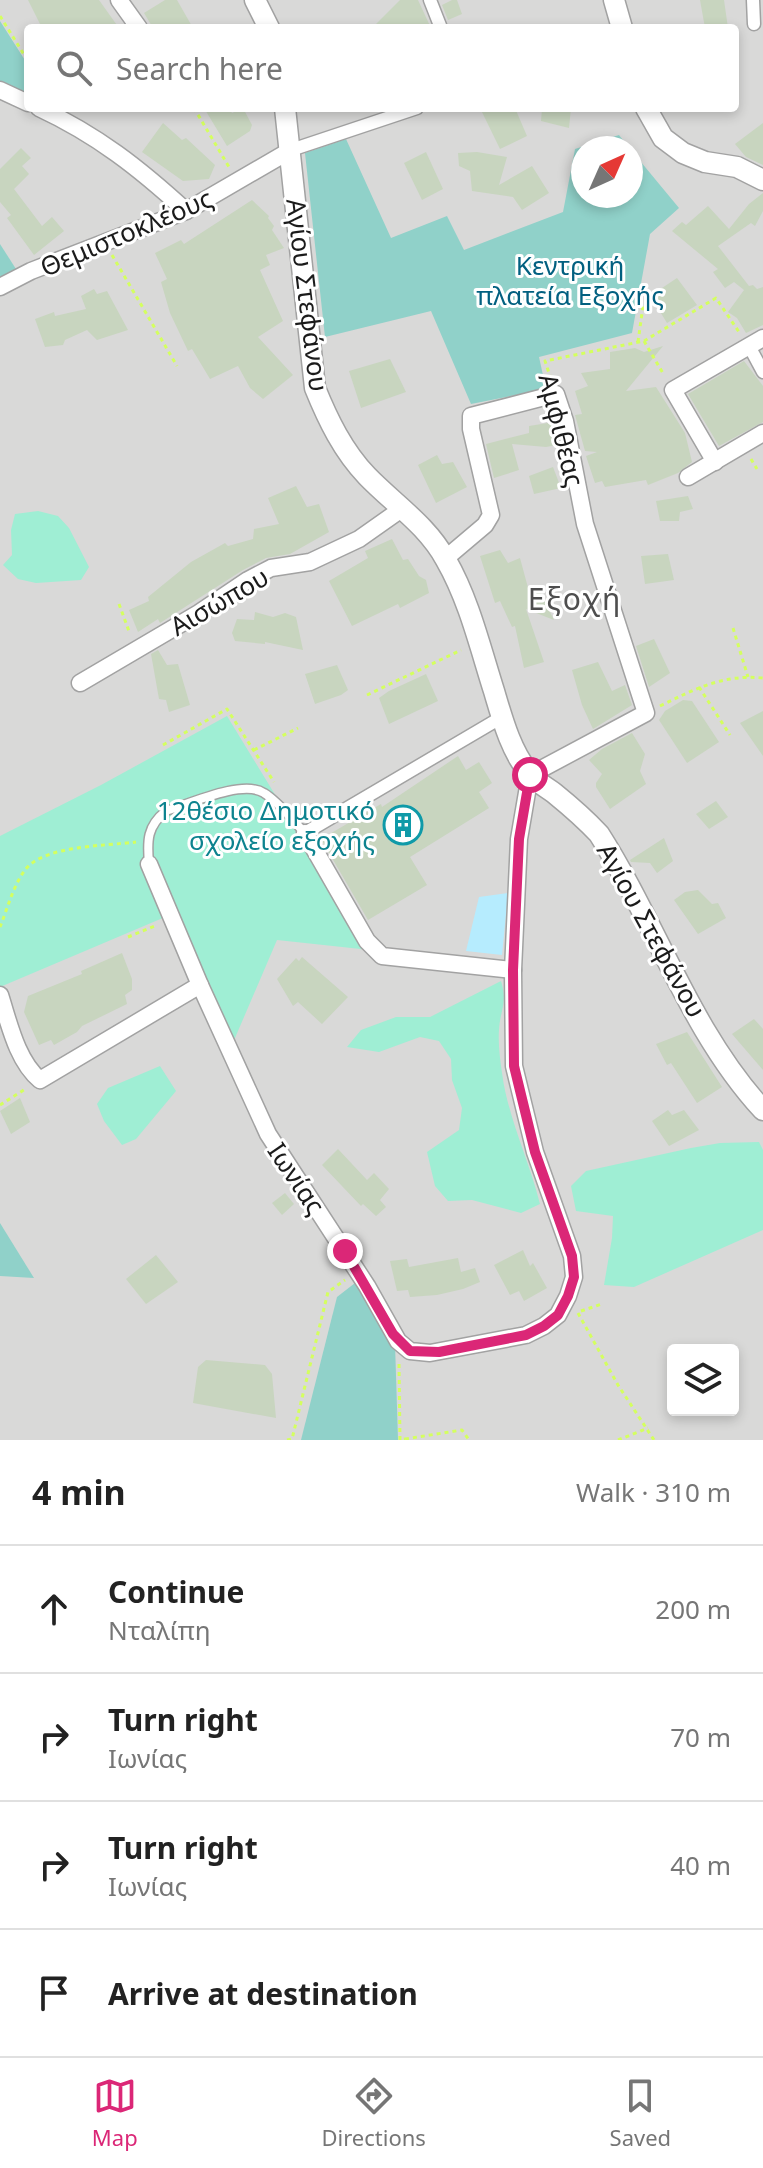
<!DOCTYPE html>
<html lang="en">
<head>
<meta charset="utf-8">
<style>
  :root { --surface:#fff; --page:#f2f2f2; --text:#222; --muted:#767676; --line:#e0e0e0; --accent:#db2777 }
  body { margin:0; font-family:"Noto Sans",sans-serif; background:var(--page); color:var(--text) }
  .controls { position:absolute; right:24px; bottom:24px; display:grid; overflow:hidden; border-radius:8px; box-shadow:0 4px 12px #0003 }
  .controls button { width:72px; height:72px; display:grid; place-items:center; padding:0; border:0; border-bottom:2px solid var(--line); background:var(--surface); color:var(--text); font:40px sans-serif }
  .compass { position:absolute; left:571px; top:136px; width:72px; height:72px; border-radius:50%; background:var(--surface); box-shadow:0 4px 12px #0003; rotate:45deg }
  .stop { position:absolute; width:24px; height:24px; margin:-18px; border:6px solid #db2777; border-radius:50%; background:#fff }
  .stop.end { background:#db2777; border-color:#fff; box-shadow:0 2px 8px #0008 }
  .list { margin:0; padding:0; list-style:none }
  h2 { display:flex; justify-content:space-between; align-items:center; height:104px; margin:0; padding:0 32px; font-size:34px }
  h2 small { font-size:26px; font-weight:400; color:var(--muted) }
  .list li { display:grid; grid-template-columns:52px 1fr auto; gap:24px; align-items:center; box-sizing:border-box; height:128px; padding:0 32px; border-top:2px solid var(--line) }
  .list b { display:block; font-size:30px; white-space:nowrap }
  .list p { margin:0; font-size:26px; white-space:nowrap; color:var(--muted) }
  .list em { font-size:26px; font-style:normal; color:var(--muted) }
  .icon { flex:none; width:44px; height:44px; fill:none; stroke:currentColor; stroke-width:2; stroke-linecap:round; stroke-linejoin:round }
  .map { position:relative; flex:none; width:763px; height:1440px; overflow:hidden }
  .search { position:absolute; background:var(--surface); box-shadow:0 4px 12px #0003; left:24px; right:24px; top:24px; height:88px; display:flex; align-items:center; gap:20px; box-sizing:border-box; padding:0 28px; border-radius:8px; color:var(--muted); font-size:30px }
  .sheet { height:616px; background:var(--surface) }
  nav { display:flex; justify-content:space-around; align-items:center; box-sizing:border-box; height:112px; border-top:2px solid var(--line); background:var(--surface); font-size:22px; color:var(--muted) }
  nav a { display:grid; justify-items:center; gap:4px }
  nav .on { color:var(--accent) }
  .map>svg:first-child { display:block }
  .residential { fill:#d9d9d8; fill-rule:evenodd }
  .grass { fill:#9feed4 }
  .forest { fill:#90d1c9 }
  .park { fill:#b6ecfe }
  .building { fill:#c8d5bf }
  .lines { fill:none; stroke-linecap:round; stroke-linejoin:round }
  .service-casing { stroke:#a2a2a2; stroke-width:11 }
  .pedestrian-casing { stroke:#a2a2a2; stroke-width:15 }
  .minor-casing { stroke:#a2a2a2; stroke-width:19 }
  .tertiary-casing { stroke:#a2a2a2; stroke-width:23 }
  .path { stroke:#d4ff5f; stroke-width:3; stroke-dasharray:4 4; stroke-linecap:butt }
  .service { stroke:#fff; stroke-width:8 }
  .pedestrian { stroke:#fff; stroke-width:12 }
  .minor { stroke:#fff; stroke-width:16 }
  .tertiary { stroke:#fff; stroke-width:20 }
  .route { stroke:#db2777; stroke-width:10 }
  .labels { text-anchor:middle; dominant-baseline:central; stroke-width:6; stroke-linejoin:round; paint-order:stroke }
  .street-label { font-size:26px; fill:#1b1b1b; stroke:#fff }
  .park-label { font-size:26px; fill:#026080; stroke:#fff }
  .culture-label { font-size:26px; fill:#0d838f; stroke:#fff; text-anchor:end }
  .quarter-label { font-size:30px; letter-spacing:2px; fill:#4e4e4e; stroke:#fff }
</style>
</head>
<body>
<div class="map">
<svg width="763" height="1440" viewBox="0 0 763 1440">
  <rect width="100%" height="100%" fill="#e1eedf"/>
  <path class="residential" d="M0 0H763V1440H0ZM28 28H735V108H28ZM583 148H631V196H583ZM673 1350H733V1410H673Z"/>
  <g class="grass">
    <polygon points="38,511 58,516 69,528 89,567 81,580 36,583 18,579 3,565 12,555 11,530 15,514"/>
    <polygon points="227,716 370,950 277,940 235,1038 230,1038 177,912 0,987 0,836 101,785"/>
    <path d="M501 981C508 1003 500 1010 499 1030 498 1043 500 1059 502 1073 508 1118 529 1160 540 1204L521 1213 472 1200 448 1201 435 1186 427 1152 459 1130 462 1108 452 1080 451 1059 439 1041 420 1037 379 1052 347 1047 361 1030 396 1017H430Z"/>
    <polygon points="160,1066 176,1091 136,1139 122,1145 104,1121 97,1104 108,1088"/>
    <polygon points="759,1142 763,1150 763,1230 634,1287 604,1285 612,1238 613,1216 576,1211 571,1186 586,1171 691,1148 720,1143"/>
  </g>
  <g class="forest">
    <polygon points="0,21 28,65 28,98 0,84"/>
    <polygon points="619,135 629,148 583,148 583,196 631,196 631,150 679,208 650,234 632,333 539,357 546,389 471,404 431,311 325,337 305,153 346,139 391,238 447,216 464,250 563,212 575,149"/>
    <polygon points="0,244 16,269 0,278"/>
    <polygon points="0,1223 34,1278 0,1276"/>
    <polygon points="355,1283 395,1344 398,1440 301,1440 337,1297"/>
  </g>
  <polygon class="park" points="508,893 502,955 466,951 479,897"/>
  <g class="building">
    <polygon points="28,0 99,0 119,28 42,28"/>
    <polygon points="165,0 177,0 193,28 153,28 144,13"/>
    <polygon points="400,0 418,0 431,28 372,28"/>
    <polygon points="452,0 457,0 462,14 448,20 442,5"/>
    <polygon points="700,0 724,0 728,28 705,28"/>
    <polygon points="204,108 229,108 232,113 243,108 252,125 250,131 227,146"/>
    <polygon points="480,108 515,108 527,136 500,149"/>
    <polygon points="542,108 571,108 569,128 541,121"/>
    <polygon points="163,123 182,140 186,138 215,165 209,179 183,181 142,152"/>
    <polygon points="763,123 763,165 746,157 735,144"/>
    <polygon points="21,148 31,158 22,166 29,174 14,189 42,226 52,217 64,231 34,255 7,218 11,215 0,202 0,169"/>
    <polygon points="426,152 443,189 422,200 404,163"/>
    <polygon points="477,152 507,157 499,185 532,166 549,193 522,210 513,197 472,191 470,171 459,166 458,153"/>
    <polygon points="763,193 763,211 755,226 751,223 718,246 749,286 753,285 757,289 763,287 763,325 746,333 737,318 728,312 744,290 734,282 725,288 713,272 718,269 672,231 682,222 686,225 708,206 729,229 749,204"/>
    <polygon points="252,200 269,216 268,218 274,226 272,230 284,248 266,255 270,265 260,270 283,321 258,337 293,375 263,399 250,388 238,366 210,379 192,349 188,351 170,313 161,282 167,279 155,253 181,240 184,244"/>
    <polygon points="677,278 697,305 667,323 653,300 659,296 656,292"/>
    <polygon points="94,289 97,294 107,291 128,330 97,340 87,330 65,340 63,345 45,347 35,319 54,312 55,316 86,309 81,296"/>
    <polygon points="663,346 626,391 656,387 685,433 692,462 678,473 648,485 646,480 605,487 602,481 595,483 586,456 597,452 585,451 575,415 582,414 575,391 588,386 581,373 610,369 610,352 635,348 644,352"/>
    <polygon points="390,359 406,392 361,408 349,371"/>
    <polygon points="744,361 763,386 763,422 719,446 688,394"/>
    <polygon points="554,422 557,445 546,447 512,444 519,470 494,478 486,444 529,433 529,426"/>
    <polygon points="437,455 442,464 453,462 467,487 436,503 418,465"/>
    <polygon points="553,467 561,488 534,494 529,476"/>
    <polygon points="296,486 307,507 319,504 329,532 290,554 266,558 243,570 160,623 158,619 138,632 129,610 149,601 148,597 191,562 225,543 228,546 253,539 254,529 279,524 268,498"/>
    <polygon points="688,496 693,509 680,512 679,521 660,521 656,501"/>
    <polygon points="392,539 403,560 408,559 419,576 426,580 429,593 400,608 398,604 352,626 329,581 368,558 365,551"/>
    <polygon points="500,550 508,563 520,558 530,595 540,592 554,620 526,609 544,662 524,668 515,626 512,627 500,601 495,603 480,556"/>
    <polygon points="668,554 674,580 645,584 641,556"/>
    <polygon points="255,612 273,617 285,613 296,617 303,650 265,642 265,644 235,641 232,633 237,619 254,620"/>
    <polygon points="654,639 670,673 649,687 636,646"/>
    <polygon points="158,650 167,665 178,664 190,705 169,712 166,700 159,699 151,654"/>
    <polygon points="598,662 612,691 625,685 632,705 593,729 582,705 572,670"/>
    <polygon points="337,665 348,690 341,695 315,704 305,674"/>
    <polygon points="426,674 438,701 389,724 379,698 389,691"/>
    <polygon points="683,700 692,701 719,742 687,763 659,720 665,711"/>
    <polygon points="763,711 763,756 740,723"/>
    <polygon points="632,733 645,754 640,771 646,784 610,809 596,787 596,783 602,774 589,760 602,749"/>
    <polygon points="458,756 466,770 479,762 492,783 479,792 489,808 410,857 427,885 368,920 321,839 381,804 382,807"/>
    <polygon points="716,801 728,817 709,829 696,814"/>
    <polygon points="664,838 673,861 657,873 650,863 631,862 630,860"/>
    <polygon points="698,890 712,904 718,903 726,918 698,934 674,900 685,892"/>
    <polygon points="122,953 132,979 132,990 125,995 127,1004 82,1026 77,1032 54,1045 51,1040 39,1045 24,1012 28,996 82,974 81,971"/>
    <polygon points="302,957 348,997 322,1024 298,1002 293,1006 277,979 296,958 299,961"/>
    <polygon points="754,1019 763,1029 763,1070 732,1034"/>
    <polygon points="687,1032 722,1087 697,1103 671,1063 667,1065 656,1044"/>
    <polygon points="20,1098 30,1122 11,1134 0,1111"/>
    <polygon points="668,1110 672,1115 684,1110 699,1130 669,1146 652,1121"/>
    <polygon points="338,1149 367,1180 374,1173 389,1189 380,1200 386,1207 376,1216 363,1204 361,1206 322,1165"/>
    <polygon points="285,1193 294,1204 282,1215 272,1203"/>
    <polygon points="523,1250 530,1266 533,1263 547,1288 524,1301 519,1291 510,1295 494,1265"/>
    <polygon points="156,1255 178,1282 146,1304 126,1279"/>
    <polygon points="458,1258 461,1272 475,1268 480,1282 463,1289 437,1295 410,1297 408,1290 397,1291 390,1261 407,1259 409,1267"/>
    <polygon points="206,1360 265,1365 272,1374 276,1418 193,1403 198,1367"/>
  </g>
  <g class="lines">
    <defs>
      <path id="service" d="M149 863C147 841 147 826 166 811 189 804 243 779 264 793 279 802 292 820 305 833"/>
      <g id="pedestrian">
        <polyline points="430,0 441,28"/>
        <polyline points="753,0 754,24"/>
        <polyline points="291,150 417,108"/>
        <polyline points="749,346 763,372"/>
        <polyline points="305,833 502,717"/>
      </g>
      <g id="minor">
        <polyline points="119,0 139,28"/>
        <polyline points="0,90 28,103"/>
        <path d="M39 108C97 135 139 168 186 211"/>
        <polyline points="0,287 31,271 186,211 291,150"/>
        <polyline points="715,462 673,390 763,338"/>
        <polyline points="688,477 763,433"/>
        <polyline points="80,683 199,613 248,580 271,568 310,562 359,539 403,508"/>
        <polyline points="305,833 367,941 382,956 513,970"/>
        <polyline points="149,864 200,985 268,1134 367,1286 398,1341 410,1351 430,1353 526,1335 544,1326 558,1315 568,1296 574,1277 572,1256 535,1152 514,1066 513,970 519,839 530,775 646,713 585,524 565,421 556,394 471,416 471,429 491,515 485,525 446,558"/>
        <path d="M0 995C9 1023 17 1061 40 1080L200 985"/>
      </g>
      <g id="tertiary">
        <polyline points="255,0 269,28"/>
        <polyline points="614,0 622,28"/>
        <path d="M285 108 315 388C328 420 343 451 367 476 394 504 427 525 446 560 469 600 480 647 494 691 502 718 511 752 530 774 536 782 546 787 554 793 570 806 585 819 599 834 656 923 690 1031 763 1110"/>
        <polyline points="646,108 663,138 683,153 705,162 737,167 763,180"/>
      </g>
    </defs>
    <use href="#service" class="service-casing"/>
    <use href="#pedestrian" class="pedestrian-casing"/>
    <use href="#minor" class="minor-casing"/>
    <use href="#tertiary" class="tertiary-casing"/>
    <g class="path">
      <polyline points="0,16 28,61"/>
      <polyline points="194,108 229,167"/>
      <polyline points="112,255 177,366"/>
      <polyline points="644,341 664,375"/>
      <polyline points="638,342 643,306"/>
      <polyline points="551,379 545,361 644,341 716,298 739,332"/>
      <polyline points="751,459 757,469"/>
      <polyline points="119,604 130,634"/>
      <polyline points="733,628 748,677"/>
      <polyline points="699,687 730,735"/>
      <polyline points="367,695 461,650"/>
      <path d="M660 706C695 689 723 674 763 678"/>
      <polyline points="163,745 227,709 274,782"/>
      <polyline points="254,750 298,728"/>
      <path d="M0 927C7 910 13 886 25 870 44 845 106 846 136 842"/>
      <polyline points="128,937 155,926"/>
      <polyline points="0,1105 27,1088"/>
      <polyline points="581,1311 602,1304"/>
      <polyline points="578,1313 618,1385 654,1440"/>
      <polyline points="399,1364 400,1440 405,1439"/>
      <polyline points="405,1439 462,1430 469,1440"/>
      <polyline points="287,1440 292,1439 328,1292 345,1280"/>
      <polyline points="618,1440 648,1428"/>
    </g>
    <use href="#service" class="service"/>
    <use href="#pedestrian" class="pedestrian"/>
    <use href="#minor" class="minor"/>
    <use href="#tertiary" class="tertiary"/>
  </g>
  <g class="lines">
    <polyline class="route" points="345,1251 393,1334 410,1351 439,1352 526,1335 544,1326 558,1315 568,1296 574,1277 572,1256 535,1152 514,1066 513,970 519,839 530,775"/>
  </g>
  <defs>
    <symbol id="building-ring" viewBox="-11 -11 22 22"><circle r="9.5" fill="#fff" stroke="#0f9aa8" stroke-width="1.5"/><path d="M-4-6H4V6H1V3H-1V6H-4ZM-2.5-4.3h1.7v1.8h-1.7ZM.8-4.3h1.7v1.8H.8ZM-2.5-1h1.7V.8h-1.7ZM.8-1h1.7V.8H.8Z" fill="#0f9aa8"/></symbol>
  </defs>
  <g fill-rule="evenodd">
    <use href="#building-ring" x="381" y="803" width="44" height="44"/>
  </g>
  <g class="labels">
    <g class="street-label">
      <text transform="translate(126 232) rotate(-23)">Θεμιστοκλέους</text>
      <text transform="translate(308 295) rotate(83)">Αγίου Στεφάνου</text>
      <text transform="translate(562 430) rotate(76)">Αμφιθέας</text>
      <text transform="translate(219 601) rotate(-30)">Αισώπου</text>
      <text transform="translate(652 930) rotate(61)">Αγίου Στεφάνου</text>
      <text transform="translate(297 1178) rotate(56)">Ιωνίας</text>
    </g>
    <g class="park-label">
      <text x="570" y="265">Κεντρική<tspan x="570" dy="30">πλατεία Εξοχής</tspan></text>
    </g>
    <g class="culture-label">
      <text x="375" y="810">12θέσιο Δημοτικό<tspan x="375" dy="30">σχολείο εξοχής</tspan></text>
    </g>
    <g class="quarter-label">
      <text x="575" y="598">Εξοχή</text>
    </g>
  </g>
</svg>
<div class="controls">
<button><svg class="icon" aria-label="layers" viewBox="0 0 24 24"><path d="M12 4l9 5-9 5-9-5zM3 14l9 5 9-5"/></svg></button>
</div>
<svg class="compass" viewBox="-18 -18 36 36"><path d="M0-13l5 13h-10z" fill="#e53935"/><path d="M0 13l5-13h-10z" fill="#767676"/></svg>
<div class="stop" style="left:530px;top:775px"></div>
<div class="stop end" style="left:345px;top:1251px"></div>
<div class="search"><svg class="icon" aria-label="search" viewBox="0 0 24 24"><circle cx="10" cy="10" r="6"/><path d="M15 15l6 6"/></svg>Search here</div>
</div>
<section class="sheet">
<h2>4 min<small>Walk · 310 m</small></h2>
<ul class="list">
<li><svg class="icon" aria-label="ahead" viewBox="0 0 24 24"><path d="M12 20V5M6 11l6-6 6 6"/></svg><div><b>Continue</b><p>Νταλίπη</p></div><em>200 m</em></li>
<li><svg class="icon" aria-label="right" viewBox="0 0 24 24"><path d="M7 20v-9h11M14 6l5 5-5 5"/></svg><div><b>Turn right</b><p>Ιωνίας</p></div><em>70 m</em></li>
<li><svg class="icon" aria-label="right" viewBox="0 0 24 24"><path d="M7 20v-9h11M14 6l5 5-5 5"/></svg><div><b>Turn right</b><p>Ιωνίας</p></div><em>40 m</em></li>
<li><svg class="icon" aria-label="arrive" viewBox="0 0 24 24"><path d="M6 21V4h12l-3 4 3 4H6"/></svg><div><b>Arrive at destination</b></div></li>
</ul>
</section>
<nav>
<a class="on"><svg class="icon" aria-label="map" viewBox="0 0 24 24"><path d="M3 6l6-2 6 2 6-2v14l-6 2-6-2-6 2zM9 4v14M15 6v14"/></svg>Map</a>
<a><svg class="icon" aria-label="directions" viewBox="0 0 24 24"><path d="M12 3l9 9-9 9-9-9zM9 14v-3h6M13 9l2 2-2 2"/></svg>Directions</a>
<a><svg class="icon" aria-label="saved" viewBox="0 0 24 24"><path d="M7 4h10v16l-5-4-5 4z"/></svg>Saved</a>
</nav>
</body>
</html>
